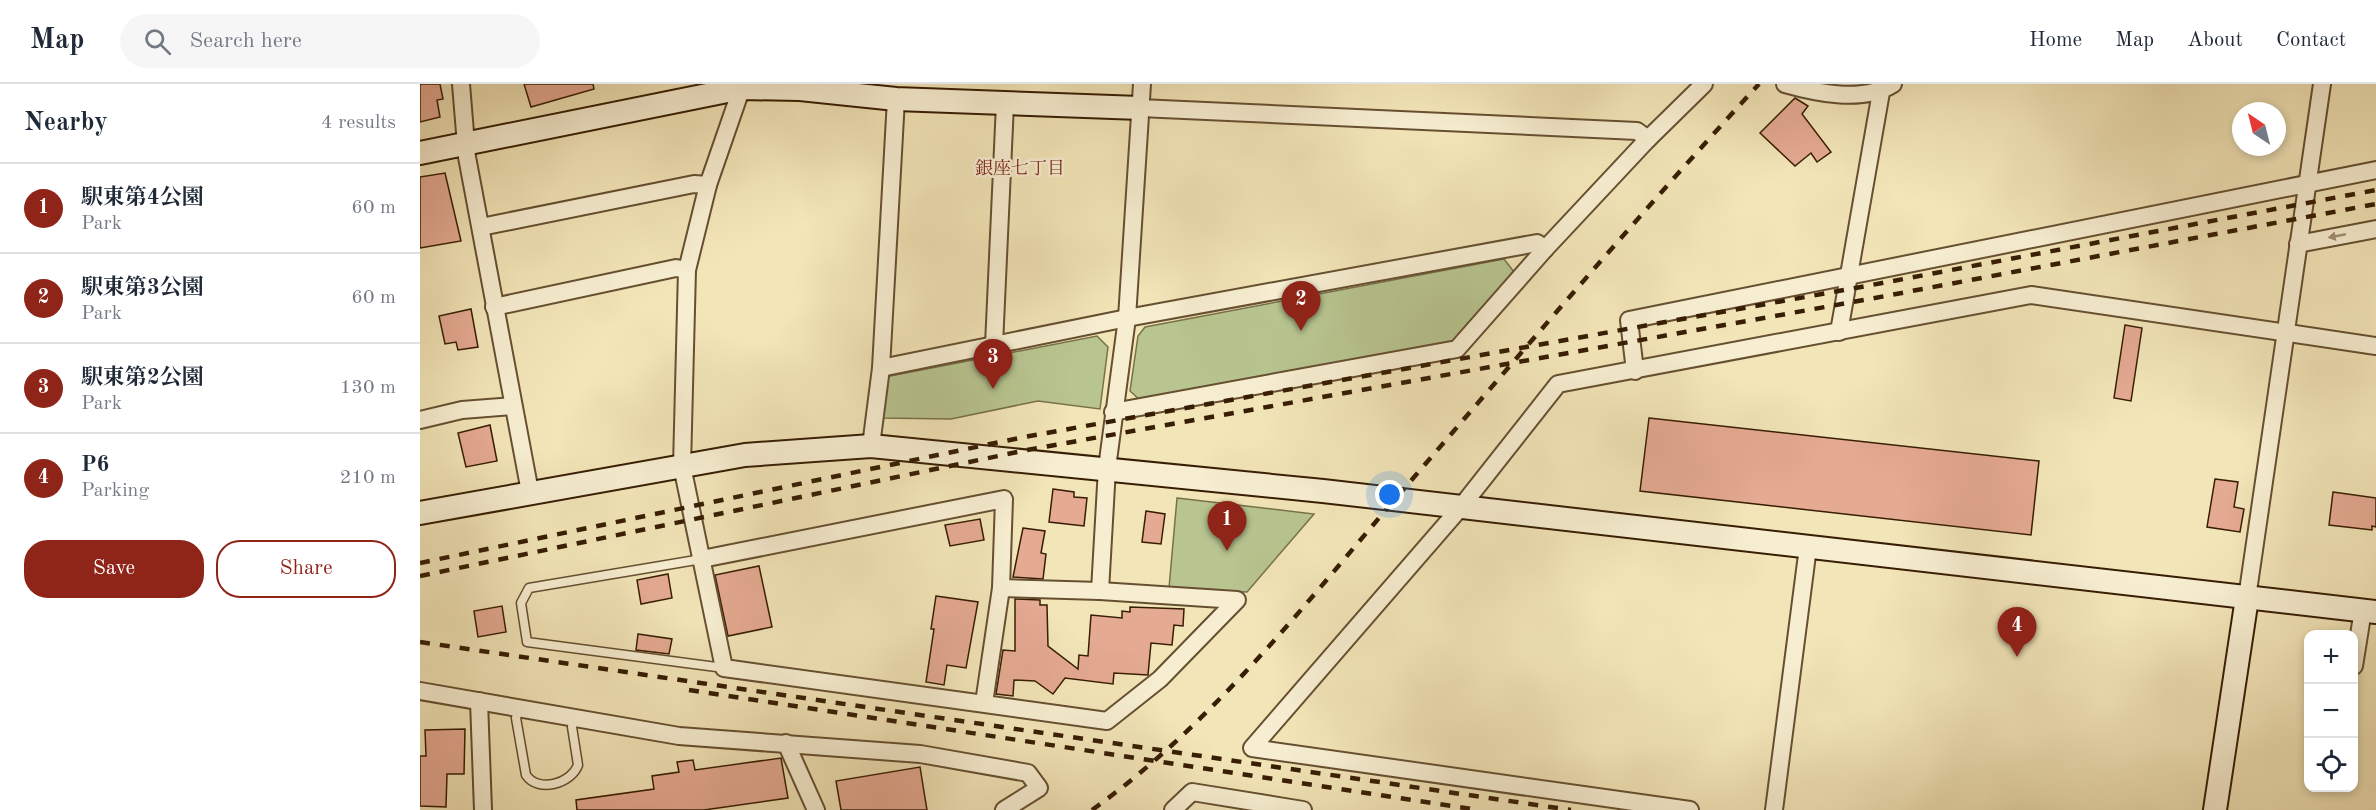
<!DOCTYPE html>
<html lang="en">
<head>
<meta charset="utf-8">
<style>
  :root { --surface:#fff; --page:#f6f6f7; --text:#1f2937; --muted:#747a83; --line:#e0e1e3; --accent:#8f2418 }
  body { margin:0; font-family:"Old Standard TT","Noto Serif JP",serif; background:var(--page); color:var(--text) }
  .controls { position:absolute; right:18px; bottom:18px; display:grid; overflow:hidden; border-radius:12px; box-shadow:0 3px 9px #0003 }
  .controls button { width:54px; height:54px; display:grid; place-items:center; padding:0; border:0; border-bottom:2px solid var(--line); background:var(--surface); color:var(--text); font:30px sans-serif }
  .compass { position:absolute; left:1812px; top:18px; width:54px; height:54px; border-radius:50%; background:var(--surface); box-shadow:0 3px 9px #0003; rotate:325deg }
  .you { position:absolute; left:970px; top:411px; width:21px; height:21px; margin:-15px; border:4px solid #fff; border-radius:50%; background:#1a73e8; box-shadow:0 0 0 9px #1a73e833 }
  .badge { display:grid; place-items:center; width:39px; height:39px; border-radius:50%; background:var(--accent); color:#fff; font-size:20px; font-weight:700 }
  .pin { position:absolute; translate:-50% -50px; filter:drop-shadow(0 2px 3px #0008) }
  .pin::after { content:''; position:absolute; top:32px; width:21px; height:18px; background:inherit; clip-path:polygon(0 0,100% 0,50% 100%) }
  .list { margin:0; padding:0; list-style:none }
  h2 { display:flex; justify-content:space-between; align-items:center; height:78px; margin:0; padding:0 24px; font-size:26px }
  h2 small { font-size:20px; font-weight:400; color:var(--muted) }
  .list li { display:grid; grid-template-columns:39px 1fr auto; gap:18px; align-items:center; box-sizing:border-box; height:90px; padding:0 24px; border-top:2px solid var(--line) }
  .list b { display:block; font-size:22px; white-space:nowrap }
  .list p { margin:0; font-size:20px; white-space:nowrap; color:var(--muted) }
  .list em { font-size:20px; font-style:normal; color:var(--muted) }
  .actions { display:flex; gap:12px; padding:18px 24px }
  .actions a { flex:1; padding:14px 0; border:2px solid var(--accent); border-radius:24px; text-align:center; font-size:21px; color:var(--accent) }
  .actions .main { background:var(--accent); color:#fff }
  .icon { flex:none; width:33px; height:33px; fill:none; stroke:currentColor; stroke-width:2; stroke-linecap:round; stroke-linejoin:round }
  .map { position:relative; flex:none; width:1956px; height:726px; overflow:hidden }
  header { display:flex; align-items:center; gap:36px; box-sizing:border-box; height:84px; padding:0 30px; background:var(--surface); border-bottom:2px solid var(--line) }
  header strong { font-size:28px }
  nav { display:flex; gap:33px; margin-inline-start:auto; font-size:21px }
  .search { width:420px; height:54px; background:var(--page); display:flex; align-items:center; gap:15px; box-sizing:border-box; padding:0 21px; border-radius:33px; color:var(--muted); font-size:22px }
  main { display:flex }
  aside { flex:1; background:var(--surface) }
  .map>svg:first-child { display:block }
  .green { fill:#b8c590; stroke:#78714a; stroke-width:1.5 }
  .building { fill:#e5aa92; stroke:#371d03; stroke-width:1.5 }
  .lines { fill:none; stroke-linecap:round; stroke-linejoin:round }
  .lane-casing { stroke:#664f30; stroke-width:11 }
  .street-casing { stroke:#664f30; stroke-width:20 }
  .secondary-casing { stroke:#371d03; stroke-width:26 }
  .lane { stroke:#f7eed1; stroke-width:8 }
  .street { stroke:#f7eed1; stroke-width:16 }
  .secondary { stroke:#f7eed1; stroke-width:22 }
  .rail { stroke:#371d03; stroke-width:4.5; stroke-dasharray:10 10; stroke-linecap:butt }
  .oneway { fill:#a19074 }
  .labels { text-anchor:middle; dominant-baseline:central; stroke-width:5; stroke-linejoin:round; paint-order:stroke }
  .neighbourhood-label { font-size:18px; fill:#7a1f14; stroke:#f7eed1 }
</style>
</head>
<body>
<header>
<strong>Map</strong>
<div class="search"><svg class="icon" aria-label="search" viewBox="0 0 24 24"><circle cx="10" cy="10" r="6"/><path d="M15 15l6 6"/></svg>Search here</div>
<nav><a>Home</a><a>Map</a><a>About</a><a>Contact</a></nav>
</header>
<main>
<aside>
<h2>Nearby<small>4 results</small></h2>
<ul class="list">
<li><span class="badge">1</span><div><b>駅東第4公園</b><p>Park</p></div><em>60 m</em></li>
<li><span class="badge">2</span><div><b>駅東第3公園</b><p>Park</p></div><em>60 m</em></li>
<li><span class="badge">3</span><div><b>駅東第2公園</b><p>Park</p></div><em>130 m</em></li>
<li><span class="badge">4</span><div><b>P6</b><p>Parking</p></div><em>210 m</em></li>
</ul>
<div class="actions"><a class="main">Save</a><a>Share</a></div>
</aside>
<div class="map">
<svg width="1956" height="726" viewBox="0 0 1956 726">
  <rect width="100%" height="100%" fill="#f2e5b8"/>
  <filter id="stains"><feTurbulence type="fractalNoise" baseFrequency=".00333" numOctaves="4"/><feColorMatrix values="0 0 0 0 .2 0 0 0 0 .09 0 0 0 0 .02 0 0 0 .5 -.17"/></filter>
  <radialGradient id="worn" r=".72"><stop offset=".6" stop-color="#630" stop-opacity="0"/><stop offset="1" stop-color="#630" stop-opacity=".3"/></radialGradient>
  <g class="green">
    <polygon points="1084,175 1094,188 1032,258 721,317 710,307 718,252 725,243"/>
    <polygon points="677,252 688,263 680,325 618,317 531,335 461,334 465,293"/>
    <polygon points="757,414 894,430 827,508 749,504"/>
  </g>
  <g class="building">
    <polygon points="0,0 20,0 23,15 17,16 20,33 0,38"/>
    <polygon points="104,0 173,0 174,5 111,23"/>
    <polygon points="1375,14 1388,22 1382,30 1411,68 1397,78 1391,69 1375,82 1340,49"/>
    <polygon points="25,89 41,157 0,164 0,93"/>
    <polygon points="51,225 58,263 38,266 36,258 25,260 19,232"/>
    <polygon points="1705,241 1722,244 1711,317 1694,314"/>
    <polygon points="1229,334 1619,377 1611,451 1220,407"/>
    <polygon points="70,341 77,377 46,383 38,349"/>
    <polygon points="1795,395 1818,398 1814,423 1824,425 1820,448 1787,443"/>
    <polygon points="633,405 654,408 654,413 667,414 664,442 629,438"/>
    <polygon points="1913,408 1956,414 1956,443 1952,442 1952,446 1909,441"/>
    <polygon points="726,427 745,430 741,460 722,458"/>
    <polygon points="560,435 564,456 530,462 525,441"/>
    <polygon points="603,444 625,447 621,469 626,470 623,495 593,493"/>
    <polygon points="339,482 352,543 308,552 295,491"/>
    <polygon points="248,490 252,514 221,520 217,496"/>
    <polygon points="516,512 558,518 546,584 527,581 524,601 506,598 514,545 511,545"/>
    <polygon points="595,515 620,516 620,521 627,521 628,562 658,585 659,571 668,572 671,531 702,534 702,527 710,528 710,523 764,525 763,542 754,541 752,561 731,559 728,591 694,589 693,600 645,594 633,610 615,597 594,596 593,612 576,610 583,566 595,567"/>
    <polygon points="82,522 86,548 58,553 54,527"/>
    <polygon points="218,550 252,555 249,570 216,566"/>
    <polygon points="45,645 44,690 27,690 26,723 0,722 0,672 6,672 5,646"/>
    <polygon points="361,674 368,714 284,726 157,726 156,716 234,705 232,692 259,688 257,678 273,676 275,686"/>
    <polygon points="500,683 507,726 421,726 416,697"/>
  </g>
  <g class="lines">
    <defs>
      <g id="lane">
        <polyline points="282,475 109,504 101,519 107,558 304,584"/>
        <path d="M99 624 96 634 106 691C118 709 151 700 158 681L152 643 154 634"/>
      </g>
      <g id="street">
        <polyline points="41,0 47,73 110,408"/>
        <polyline points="323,0 288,101 267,186 262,382 304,584 687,637 740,595 817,516 680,507 581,504"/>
        <path d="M1365 0C1397 9 1443 19 1473 0"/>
        <polyline points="720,24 1217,47 1228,55 1284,0"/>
        <polyline points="61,143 274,100 288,101"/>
        <polyline points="1878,160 1956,145"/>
        <polyline points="74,223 256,184 267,186"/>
        <polyline points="1419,248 1461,8"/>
        <polyline points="574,261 585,20"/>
        <polyline points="461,284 707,234 1117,159 1125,165"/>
        <polyline points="1215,287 1209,236 1956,86"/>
        <polyline points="693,328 1037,265 1125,165 1228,55"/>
        <polyline points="0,336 42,326 93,322"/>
        <polyline points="451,362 461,284 476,15"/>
        <polyline points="282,475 584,415 581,504 564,619"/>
        <polyline points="680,507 687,384 707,234 722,0"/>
        <polyline points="1827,514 1902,0"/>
        <polyline points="1934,582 1943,526"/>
        <polyline points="0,607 259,652 500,670 608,689 619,704 584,726"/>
        <polyline points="59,617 63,726"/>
        <polyline points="366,659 396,726"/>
        <polyline points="753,726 772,708 883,726"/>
        <polyline points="1270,726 832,664 1041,423 1138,300 1611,211 1956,262"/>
        <polyline points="1354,726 1388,463"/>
      </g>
      <g id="secondary">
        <polyline points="0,69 322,4 380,5 476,15 720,24"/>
        <polyline points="0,429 325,371 451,362 903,407 1956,528"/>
        <polyline points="1795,726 1827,514"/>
      </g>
    </defs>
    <use href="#lane" class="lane-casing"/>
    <use href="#street" class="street-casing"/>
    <use href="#secondary" class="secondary-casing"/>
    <use href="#lane" class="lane"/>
    <use href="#street" class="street"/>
    <use href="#secondary" class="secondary"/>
    <g class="rail">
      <polyline points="0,479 604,353 1441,203 1956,106"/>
      <polyline points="0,492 607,366 1444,216 1956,120"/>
      <polyline points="0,558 1151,726"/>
      <polyline points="269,606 1058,726"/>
      <path d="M672 726C791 641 882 524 976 414 1096 275 1215 135 1339 0"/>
    </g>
  </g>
  <defs><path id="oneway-solid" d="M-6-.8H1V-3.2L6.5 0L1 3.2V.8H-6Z" transform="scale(1.5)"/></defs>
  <use class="oneway" href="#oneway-solid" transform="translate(1917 152) rotate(169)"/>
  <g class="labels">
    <g class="neighbourhood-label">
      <text x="600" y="85">銀座七丁目</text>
    </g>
  </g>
  <rect width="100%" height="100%" filter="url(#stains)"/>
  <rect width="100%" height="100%" fill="url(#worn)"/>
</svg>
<div class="controls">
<button>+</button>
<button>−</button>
<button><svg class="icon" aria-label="locate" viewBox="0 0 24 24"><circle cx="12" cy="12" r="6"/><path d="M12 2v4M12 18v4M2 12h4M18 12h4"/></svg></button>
</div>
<svg class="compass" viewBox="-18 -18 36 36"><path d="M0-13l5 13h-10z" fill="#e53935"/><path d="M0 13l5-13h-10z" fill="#747a83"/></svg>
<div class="you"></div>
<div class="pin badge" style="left:807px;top:467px">1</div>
<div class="pin badge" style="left:881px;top:247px">2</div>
<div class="pin badge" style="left:573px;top:305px">3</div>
<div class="pin badge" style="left:1597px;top:573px">4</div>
</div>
</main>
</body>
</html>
